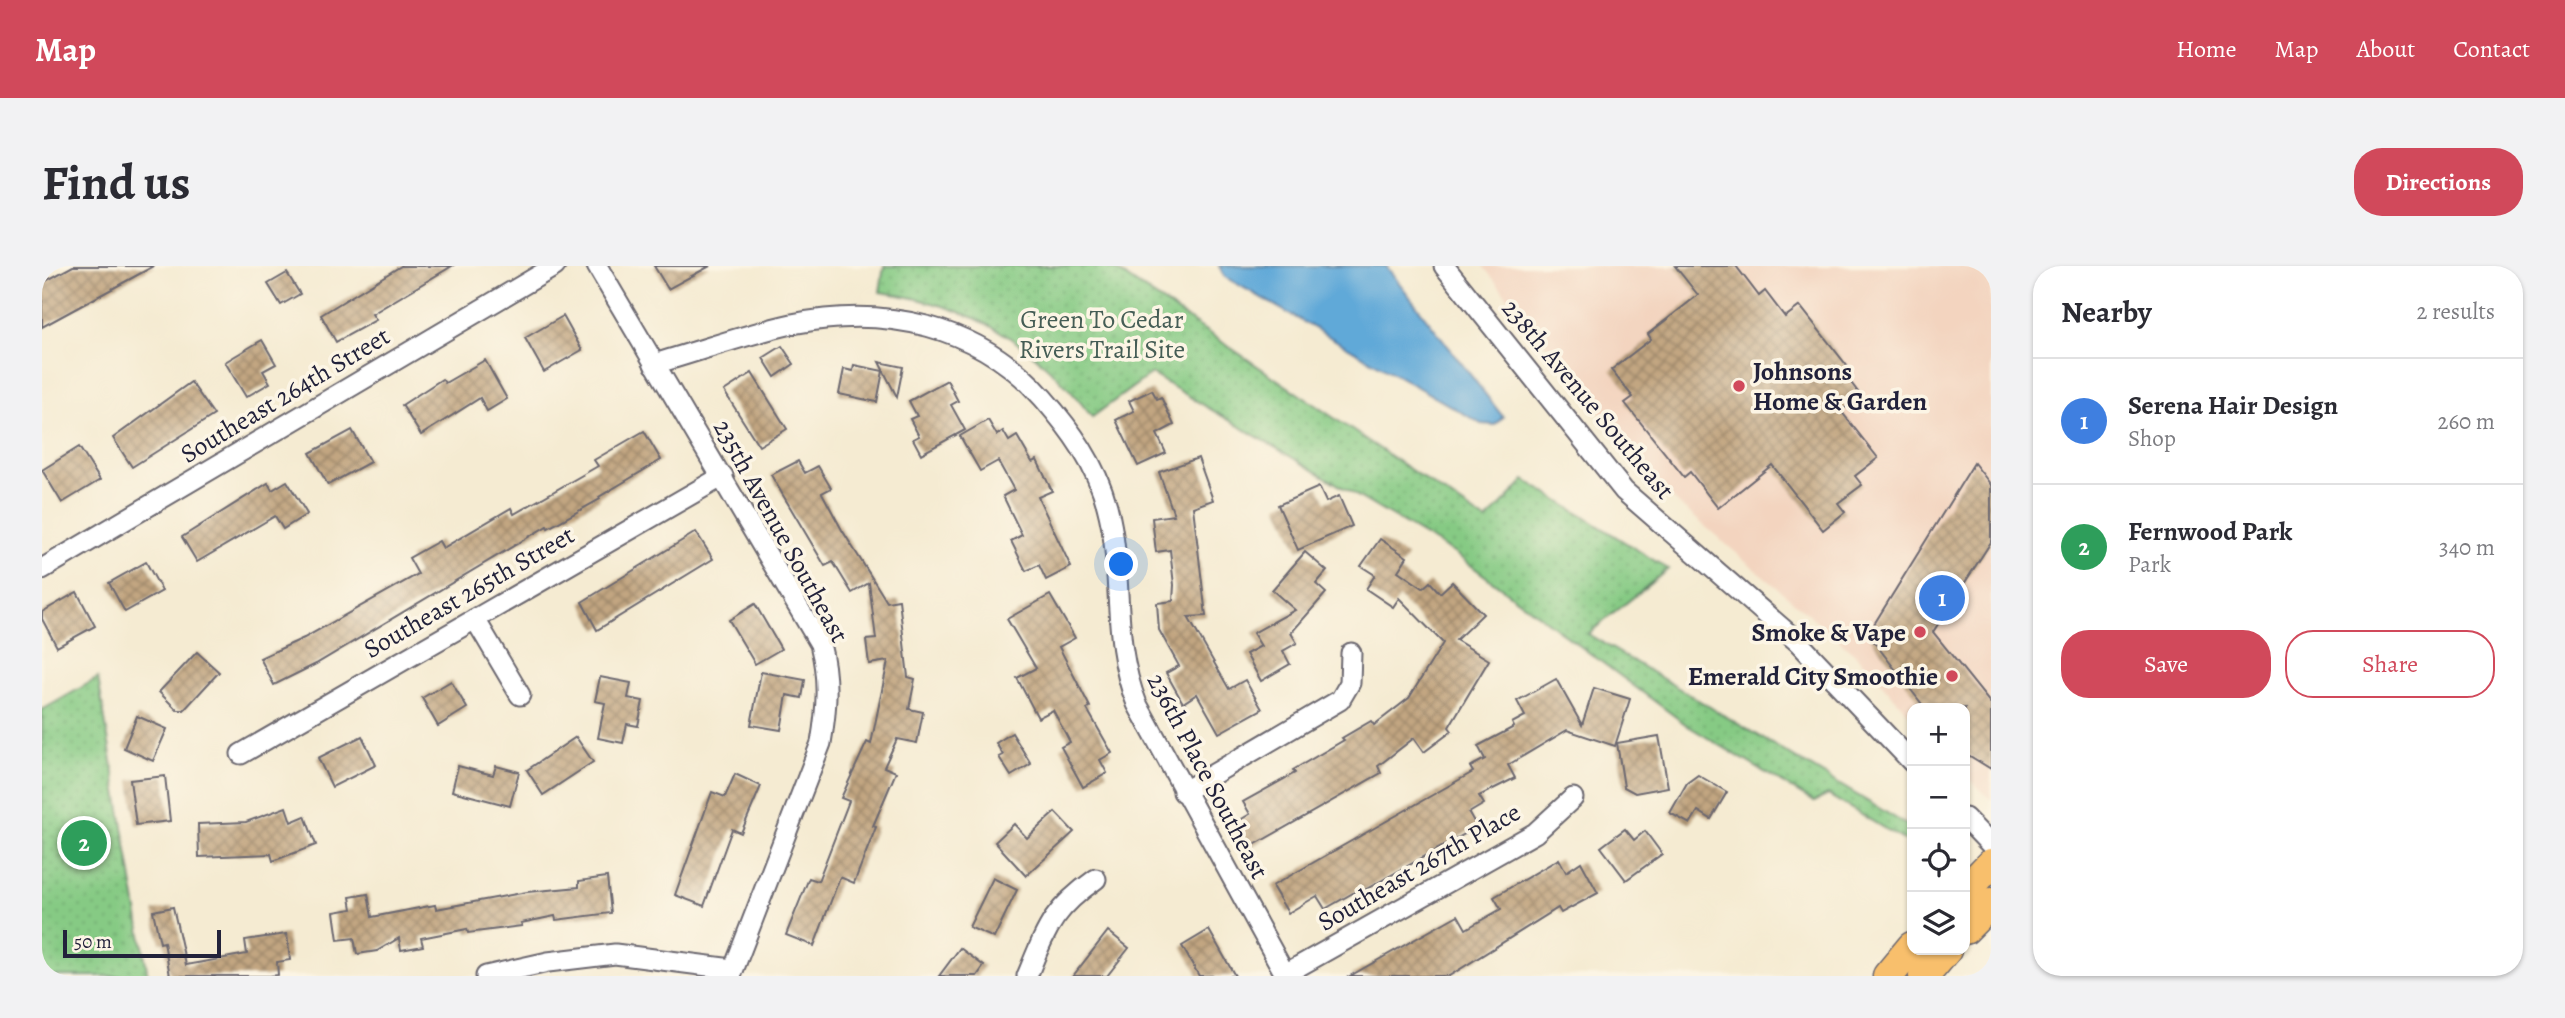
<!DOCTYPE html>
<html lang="en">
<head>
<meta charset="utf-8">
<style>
  :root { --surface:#fff; --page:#f2f2f3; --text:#2b2b33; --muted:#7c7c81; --line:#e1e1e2; --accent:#d1495b }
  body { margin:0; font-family:Alegreya,serif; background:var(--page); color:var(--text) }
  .controls { position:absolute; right:21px; bottom:21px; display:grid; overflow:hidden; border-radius:14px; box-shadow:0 2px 5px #0004 }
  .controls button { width:63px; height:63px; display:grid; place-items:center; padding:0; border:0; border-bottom:2px solid var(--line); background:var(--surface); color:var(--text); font:35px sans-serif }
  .scale { position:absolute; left:21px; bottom:18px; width:158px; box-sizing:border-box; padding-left:7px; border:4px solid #22223b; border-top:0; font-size:19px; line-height:24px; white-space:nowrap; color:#22223b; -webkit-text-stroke:5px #fcf5e5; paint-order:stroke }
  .you { position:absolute; left:1080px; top:299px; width:24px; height:24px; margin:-18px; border:5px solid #fff; border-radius:50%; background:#1a73e8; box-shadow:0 0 0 10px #1a73e833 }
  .badge { display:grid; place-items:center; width:46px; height:46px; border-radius:50%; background:var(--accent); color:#fff; font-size:23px; font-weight:700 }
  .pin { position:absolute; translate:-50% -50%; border:4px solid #fff; box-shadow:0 2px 7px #0006 }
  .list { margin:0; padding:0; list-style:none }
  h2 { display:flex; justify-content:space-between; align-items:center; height:91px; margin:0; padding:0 28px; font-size:30px }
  h2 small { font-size:23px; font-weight:400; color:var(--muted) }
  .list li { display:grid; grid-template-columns:46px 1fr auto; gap:21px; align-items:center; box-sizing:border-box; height:126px; padding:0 28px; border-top:2px solid var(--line) }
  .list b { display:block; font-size:26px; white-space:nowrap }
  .list p { margin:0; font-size:23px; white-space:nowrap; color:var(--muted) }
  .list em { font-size:23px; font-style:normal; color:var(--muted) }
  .actions { display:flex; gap:14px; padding:21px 28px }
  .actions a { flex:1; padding:16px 0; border:2px solid var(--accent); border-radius:28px; text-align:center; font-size:24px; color:var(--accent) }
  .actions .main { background:var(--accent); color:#fff }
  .icon { flex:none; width:38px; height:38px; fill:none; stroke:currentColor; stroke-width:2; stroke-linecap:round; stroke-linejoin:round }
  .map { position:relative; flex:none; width:1949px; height:710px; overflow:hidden; border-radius:28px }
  header { display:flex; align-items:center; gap:42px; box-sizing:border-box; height:98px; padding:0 35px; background:var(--accent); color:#fff }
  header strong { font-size:33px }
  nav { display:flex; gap:38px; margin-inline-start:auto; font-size:24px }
  .intro { display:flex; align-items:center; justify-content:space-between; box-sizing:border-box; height:168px; padding:0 42px }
  h1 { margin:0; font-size:49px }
  .button { padding:18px 32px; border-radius:28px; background:var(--accent); color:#fff; font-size:24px; font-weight:700 }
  main { display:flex; gap:42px; padding:0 42px }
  aside { flex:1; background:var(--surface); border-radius:28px; box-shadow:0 2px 5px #0004 }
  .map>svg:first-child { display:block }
  .built { fill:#f3d4bf }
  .park { fill:url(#park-dots); stroke:#547660; stroke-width:2 }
  .water { fill:#61a9d8; stroke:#42668a; stroke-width:2 }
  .building { fill:url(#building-cross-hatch) }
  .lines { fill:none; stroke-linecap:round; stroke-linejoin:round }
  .minor-casing { stroke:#6c6870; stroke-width:23 }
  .primary-casing { stroke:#6c6870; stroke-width:33 }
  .minor { stroke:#fff; stroke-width:19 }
  .primary { stroke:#f8bf6c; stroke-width:30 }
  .poi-dot { fill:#d1495b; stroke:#fcf5e5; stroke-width:2.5 }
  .labels { text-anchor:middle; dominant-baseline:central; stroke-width:7; stroke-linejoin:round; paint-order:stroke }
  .park-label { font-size:26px; fill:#455d55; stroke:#fcf5e5 }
  .poi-label { font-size:26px; font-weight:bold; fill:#22223b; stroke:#fcf5e5; text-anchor:end }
  .street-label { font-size:26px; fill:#22223b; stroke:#fcf5e5 }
</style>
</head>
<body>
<header>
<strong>Map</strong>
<nav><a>Home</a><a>Map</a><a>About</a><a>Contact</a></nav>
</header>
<div class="intro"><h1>Find us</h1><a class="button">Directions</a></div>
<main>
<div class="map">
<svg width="1949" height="710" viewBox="0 0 1949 710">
  <defs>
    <pattern id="park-dots" width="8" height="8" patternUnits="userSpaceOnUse" patternTransform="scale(1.75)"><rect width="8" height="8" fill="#86ca84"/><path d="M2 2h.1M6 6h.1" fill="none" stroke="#73ad73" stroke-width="1.8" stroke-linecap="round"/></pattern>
    <pattern id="building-cross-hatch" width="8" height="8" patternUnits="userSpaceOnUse" patternTransform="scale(1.75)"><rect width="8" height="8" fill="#c2a681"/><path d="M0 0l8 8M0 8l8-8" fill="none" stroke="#9d876b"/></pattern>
  </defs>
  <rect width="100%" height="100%" fill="#fcf5e5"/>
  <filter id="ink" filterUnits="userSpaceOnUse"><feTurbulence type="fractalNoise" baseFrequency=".0143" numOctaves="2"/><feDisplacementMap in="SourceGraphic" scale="14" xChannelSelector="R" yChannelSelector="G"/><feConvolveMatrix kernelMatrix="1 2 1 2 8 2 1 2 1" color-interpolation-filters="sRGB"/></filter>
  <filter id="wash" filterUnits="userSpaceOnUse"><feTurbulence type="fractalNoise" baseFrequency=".00686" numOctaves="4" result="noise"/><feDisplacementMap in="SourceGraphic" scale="28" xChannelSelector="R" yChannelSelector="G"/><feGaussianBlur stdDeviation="1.57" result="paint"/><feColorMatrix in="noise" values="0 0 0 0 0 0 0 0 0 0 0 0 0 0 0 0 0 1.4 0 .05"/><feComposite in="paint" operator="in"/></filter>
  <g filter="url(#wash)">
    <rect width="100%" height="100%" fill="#f5ebd2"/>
    <polygon class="built" points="1441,0 1949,0 1949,534 1923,508 1923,442 1870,442 1870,451 1812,387 1618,222"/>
    <g class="park">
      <path d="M842 0H1068L1444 255 1483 214 1626 303 1546 368 1870 562V579L1786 529 1772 536 1646 460 1415 289 1109 108 1050 151C993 76 931 39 838 26Z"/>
      <polygon points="56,412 106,710 0,710 0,444"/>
    </g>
    <polygon class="water" points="1177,0 1344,0 1461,151 1453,159 1440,158 1183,11"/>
    <g id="blocks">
      <g class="building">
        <polygon points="31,0 112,0 0,61 0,17"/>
        <polygon points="359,0 410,0 330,48 334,54 294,76 279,49"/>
        <polygon points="612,0 668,0 626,23"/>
        <polygon points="1633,0 1694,0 1717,30 1723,25 1743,51 1758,40 1809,105 1804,110 1819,130 1799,145 1836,192 1813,210 1820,219 1796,237 1803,246 1781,264 1730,199 1676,242 1648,206 1642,211 1583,137 1591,131 1569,104 1609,73 1606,68 1656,29"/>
        <polygon points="245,7 258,28 239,39 226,18"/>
        <polygon points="521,50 540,84 502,106 483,72"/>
        <polygon points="220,74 234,98 221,105 228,117 204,131 183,96"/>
        <polygon points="740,80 752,98 733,111 721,92"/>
        <polygon points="443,94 465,133 445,145 438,132 379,169 360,139 400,113 403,117"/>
        <polygon points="837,96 861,101 855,131"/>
        <polygon points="812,99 841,105 835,136 797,128 802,103 811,105"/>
        <polygon points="710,107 745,163 717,180 682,125"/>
        <polygon points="905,114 916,135 909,139 923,164 879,188 871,173 877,170 868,153 875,150 867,135"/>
        <polygon points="149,116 172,149 90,201 71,172"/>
        <polygon points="1110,124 1115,133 1119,131 1132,159 1115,168 1124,187 1096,200 1074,154 1092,145 1087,135"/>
        <polygon points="946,154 955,169 961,165 967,175 975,170 990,196 995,194 1010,225 996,231 1029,301 1004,314 997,299 984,305 969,275 980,269 961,230 972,224 956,195 938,205 918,170"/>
        <polygon points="310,164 328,196 286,219 268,187"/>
        <polygon points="602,165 619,194 557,231 558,233 506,262 505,260 274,398 232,419 218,392 262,372 376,308 367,292 397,275 401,282 469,242 472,248 556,200 552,194"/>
        <polygon points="37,181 58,214 20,237 0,204"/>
        <polygon points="1156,192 1171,234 1151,241 1164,350 1146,351 1187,423 1203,414 1220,443 1177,467 1155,428 1141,437 1124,407 1137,400 1117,364 1115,337 1131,335 1132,319 1128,284 1114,286 1110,252 1132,249 1117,206"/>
        <polygon points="756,195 763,207 776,200 789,222 780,227 800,264 845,336 857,334 866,411 873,413 867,443 881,446 875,477 855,473 842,501 854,506 831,560 834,561 812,617 798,611 772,680 744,669 767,612 776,615 807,535 799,532 825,476 829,478 846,395 827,398 824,374 834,373 827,317 810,327 791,296 783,300 729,209"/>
        <polygon points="1932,197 1949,219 1949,276 1891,366 1949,438 1949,503 1923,487 1923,442 1883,442 1826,368"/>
        <polygon points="245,215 265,248 241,263 233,250 155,296 140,271 226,217 230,224"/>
        <polygon points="1277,221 1284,236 1297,230 1310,260 1256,284 1236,239"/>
        <polygon points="654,266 671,293 555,364 540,336"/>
        <polygon points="1338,273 1365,291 1356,305 1381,322 1388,316 1398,327 1410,316 1441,348 1414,374 1447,394 1407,461 1410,465 1382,486 1372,472 1336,500 1339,507 1207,582 1193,557 1208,548 1201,536 1253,507 1251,504 1302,474 1300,472 1329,455 1332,459 1367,432 1401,377 1357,332 1351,341 1324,323 1333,309 1319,300"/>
        <polygon points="1263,286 1285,305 1274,318 1284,327 1249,367 1255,377 1241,385 1248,398 1219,415 1204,388 1219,380 1211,367 1253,344 1230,324"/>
        <polygon points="104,296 120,325 83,346 67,317"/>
        <polygon points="35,326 53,360 15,381 0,353 0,346"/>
        <polygon points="1008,329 1033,372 1017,381 1048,441 1045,443 1070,487 1058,494 1065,507 1041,521 1019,481 1028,476 1011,444 996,452 975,412 994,402 965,353"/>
        <polygon points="713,338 739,383 713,398 687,354"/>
        <polygon points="155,386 177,406 142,444 135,444 117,426"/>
        <polygon points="719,406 763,414 760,432 745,429 739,464 709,459"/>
        <polygon points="558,411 589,417 586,432 601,435 596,460 585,458 581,477 556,472 563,437 553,435"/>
        <polygon points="1514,413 1540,459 1552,422 1588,433 1573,480 1525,464 1466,499 1473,512 1437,530 1442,538 1427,547 1435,561 1319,626 1318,623 1283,643 1275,630 1246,647 1230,620 1431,506 1428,501 1443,493 1436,480 1472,461 1470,457 1483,450 1475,435"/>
        <polygon points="409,415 425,442 396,460 380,432"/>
        <polygon points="95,450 125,463 111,495 82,482"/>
        <polygon points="970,467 989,498 969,510 957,491 961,489 954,477"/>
        <polygon points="320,470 334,499 290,521 276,492"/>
        <polygon points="1617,470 1626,521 1593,527 1582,521 1575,477"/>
        <polygon points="534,471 551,496 501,529 485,504"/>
        <polygon points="416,500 451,509 454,500 477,506 468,540 410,525"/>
        <polygon points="693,508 719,520 699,567 690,563 662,640 633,629 670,526 683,531"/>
        <polygon points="1656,509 1685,526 1669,553 1656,545 1648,558 1628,547 1645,517"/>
        <polygon points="123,510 128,555 94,559 88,514"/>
        <polygon points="244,541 249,556 263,550 274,579 231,595 229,588 157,591 156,558 204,556"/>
        <polygon points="1013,546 1032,566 984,610 953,576 972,558 985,572"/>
        <polygon points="1583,563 1592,574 1603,565 1620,588 1584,614 1559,581"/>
        <polygon points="1517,593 1524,606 1539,596 1556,627 1519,647 1516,642 1407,710 1308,710 1416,649 1424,663 1459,643 1452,631"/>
        <polygon points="565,611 569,647 514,654 513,650 479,657 480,660 426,667 425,663 379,672 381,680 359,684 357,672 335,685 315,688 312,672 296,674 292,646 310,643 308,631 326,628 330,651 393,639 394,643 485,626 537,621 537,615"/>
        <polygon points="951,612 975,624 952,672 927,661"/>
        <polygon points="131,641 144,699 205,688 203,674 245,668 248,694 235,696 236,709 228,710 128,710 122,676 118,677 111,645"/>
        <polygon points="1167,664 1193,710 1157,710 1140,680"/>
        <polygon points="1066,665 1087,682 1065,710 1031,710"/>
        <polygon points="918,682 942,700 935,710 897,710"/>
      </g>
    </g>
  </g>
  <g filter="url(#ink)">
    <use href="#blocks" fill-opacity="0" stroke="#6c6870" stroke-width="2"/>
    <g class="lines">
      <defs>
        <g id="minor">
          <path d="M555 0 778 378C787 412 785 442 779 477L689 710"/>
          <polyline points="1402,0 1582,225 1756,376 1870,496"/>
          <path d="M612 98C658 85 704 68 750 58 843 39 937 59 1001 132 1029 164 1054 198 1065 240 1083 307 1068 371 1095 438L1244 710"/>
          <polyline points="0,303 513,0"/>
          <polyline points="433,353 478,429"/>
          <polyline points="199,488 681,210"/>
          <polyline points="1141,526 1298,434 1308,417 1309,387"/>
          <polyline points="1923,552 1949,579"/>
          <polyline points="1243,708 1493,567 1531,532"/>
          <polyline points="444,710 506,696 573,688 690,703"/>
          <path d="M985 710C1005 662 1010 644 1054 613"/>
        </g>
        <g id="primary">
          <polyline points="1923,625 1949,598"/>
          <polyline points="1923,663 1949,637"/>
          <polyline points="1846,710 1870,681"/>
          <polyline points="1882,710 1904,684"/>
        </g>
      </defs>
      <use href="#minor" class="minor-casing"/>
      <use href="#primary" class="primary-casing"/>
      <use href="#minor" class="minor"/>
      <use href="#primary" class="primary"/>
    </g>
  </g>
  <g class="poi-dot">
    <circle cx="1697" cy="120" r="7"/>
    <circle cx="1878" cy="366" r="7"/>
    <circle cx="1910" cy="410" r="7"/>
  </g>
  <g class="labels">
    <g class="park-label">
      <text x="1060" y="53">Green To Cedar<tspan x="1060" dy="30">Rivers Trail Site</tspan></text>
    </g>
    <g class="poi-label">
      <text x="1711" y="105" text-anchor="start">Johnsons<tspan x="1711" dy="30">Home &amp; Garden</tspan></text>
      <text x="1864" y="366">Smoke &amp; Vape</text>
      <text x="1896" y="410">Emerald City Smoothie</text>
    </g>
    <g class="street-label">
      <text transform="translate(243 129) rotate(-31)">Southeast 264th Street</text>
      <text transform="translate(1546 133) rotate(50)">238th Avenue Southeast</text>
      <text transform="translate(739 265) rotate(61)">235th Avenue Southeast</text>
      <text transform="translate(427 326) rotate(-30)">Southeast 265th Street</text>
      <text transform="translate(1166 510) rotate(62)">236th Place Southeast</text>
      <text transform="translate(1377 601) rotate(-30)">Southeast 267th Place</text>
    </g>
  </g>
</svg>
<div class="controls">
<button>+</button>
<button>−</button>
<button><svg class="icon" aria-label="locate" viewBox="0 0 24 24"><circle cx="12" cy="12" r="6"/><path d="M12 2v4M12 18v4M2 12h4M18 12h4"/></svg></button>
<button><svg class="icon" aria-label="layers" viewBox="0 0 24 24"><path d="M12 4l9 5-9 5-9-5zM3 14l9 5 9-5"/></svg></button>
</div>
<div class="scale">50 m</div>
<div class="you"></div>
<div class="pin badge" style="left:1900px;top:332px;background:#3f7fe0">1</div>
<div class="pin badge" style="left:42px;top:577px;background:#2e9e5b">2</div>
</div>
<aside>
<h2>Nearby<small>2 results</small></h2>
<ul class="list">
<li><span class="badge" style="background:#3f7fe0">1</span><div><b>Serena Hair Design</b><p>Shop</p></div><em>260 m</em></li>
<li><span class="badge" style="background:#2e9e5b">2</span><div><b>Fernwood Park</b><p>Park</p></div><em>340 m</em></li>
</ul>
<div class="actions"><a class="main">Save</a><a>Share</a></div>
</aside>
</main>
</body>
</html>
